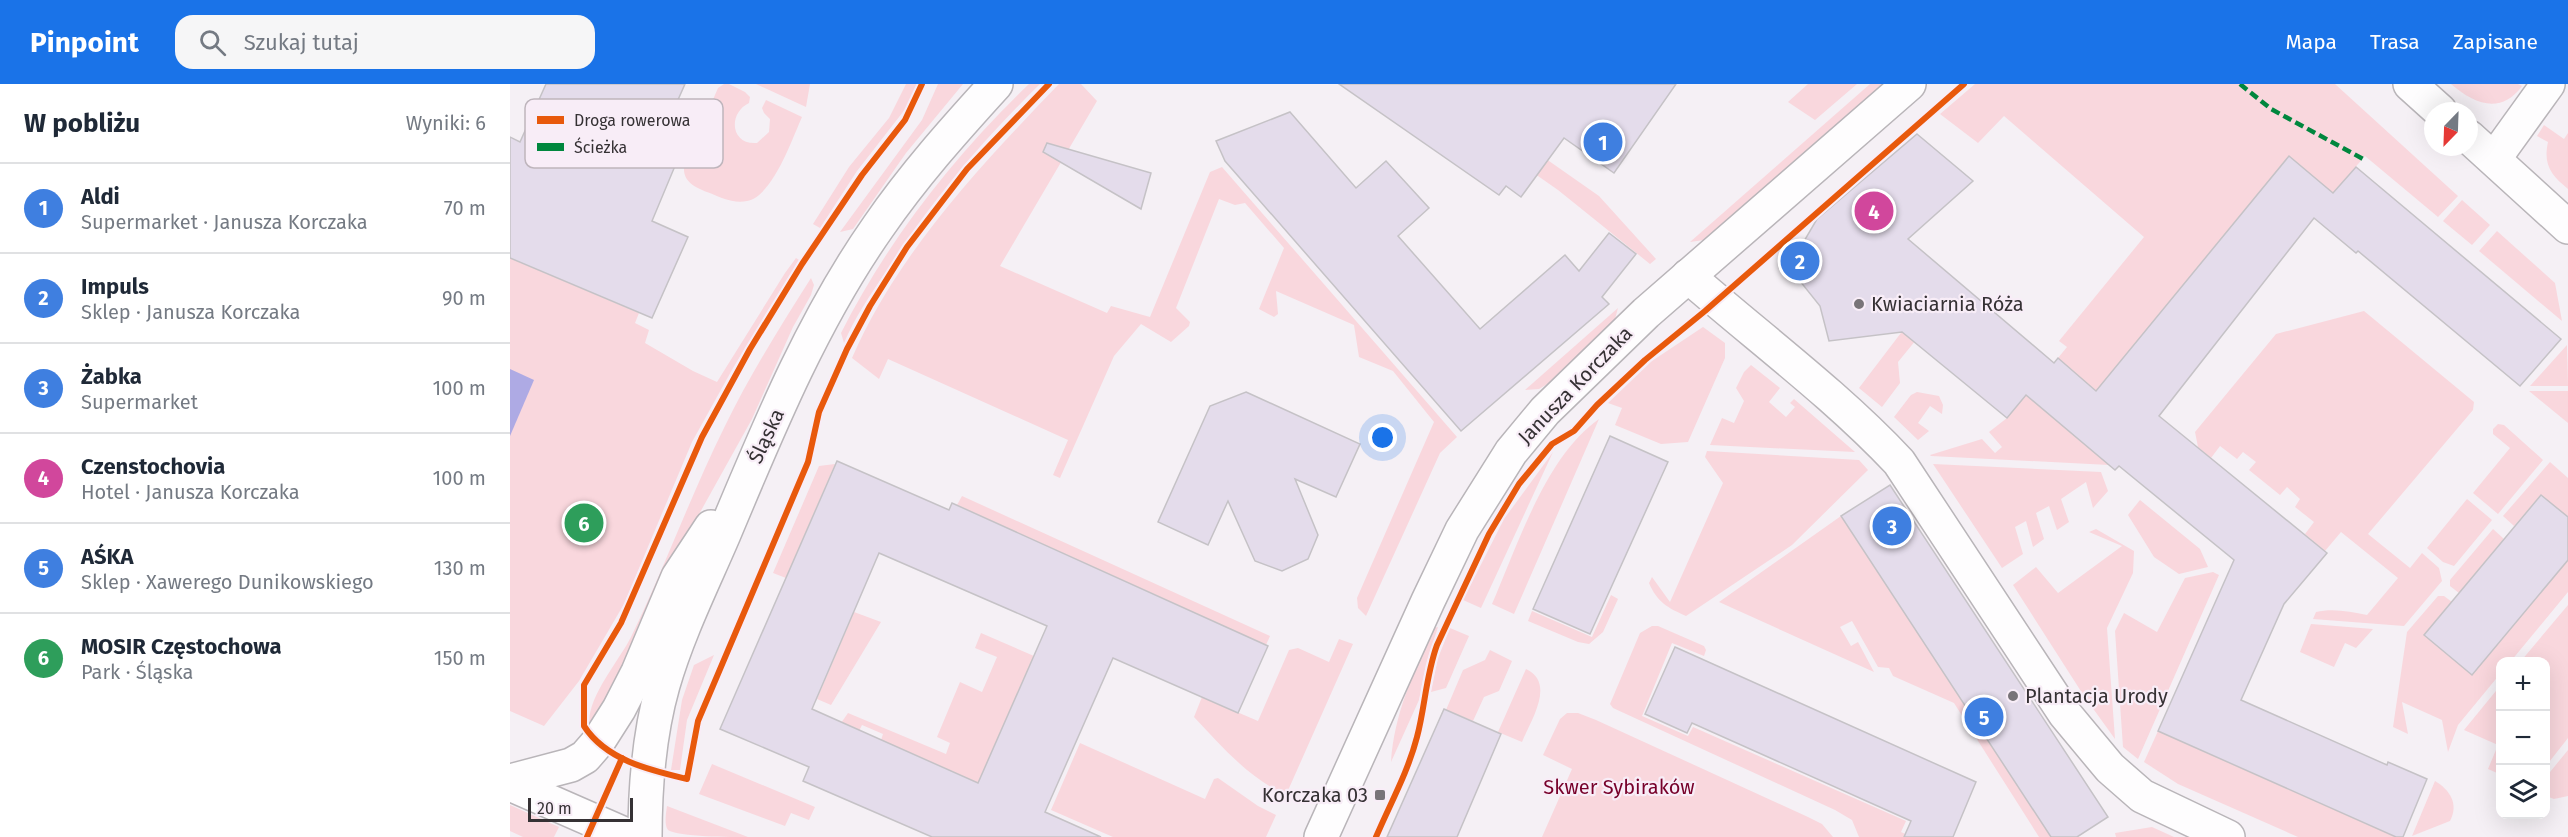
<!DOCTYPE html>
<html lang="pl">
<head>
<meta charset="utf-8">
<style>
  :root { --surface:#fff; --page:#f6f6f7; --text:#1f2937; --muted:#747a83; --line:#e0e1e3; --accent:#1a73e8 }
  body { margin:0; font-family:"Fira Sans",sans-serif; background:var(--page); color:var(--text) }
  .controls { position:absolute; right:18px; bottom:18px; display:grid; overflow:hidden; border-radius:12px; box-shadow:0 6px 24px #0002 }
  .controls button { width:54px; height:54px; display:grid; place-items:center; padding:0; border:0; border-bottom:2px solid var(--line); background:var(--surface); color:var(--text); font:30px sans-serif }
  .compass { position:absolute; left:1914px; top:18px; width:54px; height:54px; border-radius:50%; background:var(--surface); box-shadow:0 6px 24px #0002; rotate:203deg }
  .scale { position:absolute; left:18px; bottom:15px; width:105px; box-sizing:border-box; padding-left:6px; border:3px solid #353134; border-top:0; font-size:16px; line-height:21px; white-space:nowrap; color:#353134; -webkit-text-stroke:4px #f8edf7; paint-order:stroke }
  .you { position:absolute; left:873px; top:354px; width:21px; height:21px; margin:-15px; border:4px solid #fff; border-radius:50%; background:#1a73e8; box-shadow:0 0 0 9px #1a73e833 }
  .badge { display:grid; place-items:center; width:39px; height:39px; border-radius:50%; background:var(--accent); color:#fff; font-size:20px; font-weight:700 }
  .pin { position:absolute; translate:-50% -50%; border:3px solid #fff; box-shadow:0 2px 6px #0006 }
  .list { margin:0; padding:0; list-style:none }
  h2 { display:flex; justify-content:space-between; align-items:center; height:78px; margin:0; padding:0 24px; font-size:26px }
  h2 small { font-size:20px; font-weight:400; color:var(--muted) }
  .list li { display:grid; grid-template-columns:39px 1fr auto; gap:18px; align-items:center; box-sizing:border-box; height:90px; padding:0 24px; border-top:2px solid var(--line) }
  .list b { display:block; font-size:22px; white-space:nowrap }
  .list p { margin:0; font-size:20px; white-space:nowrap; color:var(--muted) }
  .list em { font-size:20px; font-style:normal; color:var(--muted) }
  .icon { flex:none; width:33px; height:33px; fill:none; stroke:currentColor; stroke-width:2; stroke-linecap:round; stroke-linejoin:round }
  .map { position:relative; flex:none; width:2058px; height:753px; overflow:hidden }
  header { display:flex; align-items:center; gap:36px; box-sizing:border-box; height:84px; padding:0 30px; background:var(--accent); color:#fff }
  header strong { font-size:28px }
  nav { display:flex; gap:33px; margin-inline-start:auto; font-size:21px }
  .search { width:420px; height:54px; background:var(--page); display:flex; align-items:center; gap:15px; box-sizing:border-box; padding:0 21px; border-radius:18px; color:var(--muted); font-size:22px }
  main { display:flex }
  aside { flex:1; background:var(--surface) }
  .map>svg:first-child { display:block }
  .green { fill:#f9d7dd }
  .water { fill:#aeaae4 }
  .building { fill:#e4dceb; stroke:#c5c2c6; stroke-width:1.5; fill-rule:evenodd }
  .lines { fill:none; stroke-linecap:round; stroke-linejoin:round }
  .minor-casing { stroke:#b9b5b9; stroke-width:36 }
  .minor { stroke:#fefdfe; stroke-width:33 }
  .quiet { stroke:#00873e; stroke-width:4.5; stroke-dasharray:9 4.5; stroke-linecap:butt }
  .cycleway-casing { stroke:#f8edf7; stroke-width:10 }
  .cycleway { stroke:#e8590c; stroke-width:6 }
  .poi-dot { fill:#787478; stroke:#f8edf7; stroke-width:2 }
  .labels { text-anchor:middle; dominant-baseline:central; stroke-width:4.5; stroke-linejoin:round; paint-order:stroke }
  .poi-label { font-size:20px; fill:#353134; stroke:#f8edf7; text-anchor:start }
  .street-label { font-size:20px; fill:#353134; stroke:#f8edf7 }
  .park-label { font-size:20px; fill:#77002a; stroke:#f8edf7 }
  .key { fill:#f8edf7; stroke:#beb5bc; stroke-width:1.5 }
  .key-label { font-size:16px; fill:#353134 }
</style>
</head>
<body>
<header>
<strong>Pinpoint</strong>
<div class="search"><svg class="icon" aria-label="search" viewBox="0 0 24 24"><circle cx="10" cy="10" r="6"/><path d="M15 15l6 6"/></svg>Szukaj tutaj</div>
<nav><a>Mapa</a><a>Trasa</a><a>Zapisane</a></nav>
</header>
<main>
<aside>
<h2>W pobliżu<small>Wyniki: 6</small></h2>
<ul class="list">
<li><span class="badge" style="background:#3f7fe0">1</span><div><b>Aldi</b><p>Supermarket · Janusza Korczaka</p></div><em>70 m</em></li>
<li><span class="badge" style="background:#3f7fe0">2</span><div><b>Impuls</b><p>Sklep · Janusza Korczaka</p></div><em>90 m</em></li>
<li><span class="badge" style="background:#3f7fe0">3</span><div><b>Żabka</b><p>Supermarket</p></div><em>100 m</em></li>
<li><span class="badge" style="background:#d1479c">4</span><div><b>Czenstochovia</b><p>Hotel · Janusza Korczaka</p></div><em>100 m</em></li>
<li><span class="badge" style="background:#3f7fe0">5</span><div><b>AŚKA</b><p>Sklep · Xawerego Dunikowskiego</p></div><em>130 m</em></li>
<li><span class="badge" style="background:#2e9e5b">6</span><div><b>MOSIR Częstochowa</b><p>Park · Śląska</p></div><em>150 m</em></li>
</ul>
</aside>
<div class="map">
<svg width="2058" height="753" viewBox="0 0 2058 753">
  <rect width="100%" height="100%" fill="#f5f0f5"/>
  <g class="green">
    <path d="M219 0 235 8 240 13 239 19C218 29 220 61 247 59L259 48 260 35 254 29 252 24 256 16 292 33C282 55 263 112 237 117 223 120 210 113 197 108 185 103 173 98 174 83L208 4 214 0Z"/>
    <polygon points="246,0 300,0 296,23"/>
    <polygon points="396,0 407,0 396,24 347,87 310,144 303,140 339,83 379,34"/>
    <polygon points="428,0 453,0 396,69 343,145 330,148 412,36"/>
    <path d="M519 0H530C470 59 421 117 376 188 360 211 345 233 334 259L331 249C378 156 444 72 519 0Z"/>
    <path d="M549 0H571L587 17 490 182 597 229 601 222 640 233 700 88 712 83 947 353 930 369 856 532 848 524 847 514 924 338 883 287 849 273 844 241 766 207 768 230 764 233 749 225 774 164 735 119 725 121 709 115 666 224 680 238 679 242 661 258 631 240 604 272 550 394 543 391 558 356 378 275 369 295 342 274C387 170 471 81 549 0Z"/>
    <polygon points="896,0 989,42 1089,112 1146,175 1140,180 1048,106"/>
    <polygon points="1298,0 1347,0 1305,36 1278,18"/>
    <polygon points="1360,0 1373,0 1194,156 1180,158"/>
    <polygon points="1465,0 1825,0 1948,112 1928,133 1855,72 1823,109 1589,310 1548,274 1557,263 1549,257 1634,153 1494,32 1468,59 1430,30"/>
    <path d="M1941 0H2008L2012 2C1991 31 1964 20 1941 0Z"/>
    <path d="M2034 41 2054 55 2058 49V105C2041 91 2033 81 2038 58L2027 52Z"/>
    <polygon points="1952,116 1980,141 1962,161 1933,137"/>
    <polygon points="1987,147 2045,199 2052,237 1969,167"/>
    <polygon points="0,174 129,229 125,239 139,246 135,259 183,287 207,298 275,189 286,174 289,176 223,284 182,358 114,520 69,597 34,642 0,627"/>
    <path d="M301 194 304 201 301 211 283 243 242 335 173 459 106 607 80 643C74 617 109 577 121 553 154 485 180 413 214 344 239 292 270 243 301 194Z"/>
    <polygon points="1108,224 1105,235 1039,299 1029,305 1015,306"/>
    <path d="M1854 227 1964 318 1963 326 1858 450 1900 484 1912 469 1929 484 1932 497 1894 542 1803 535 1806 528C1824 524 1840 528 1857 531L1888 494 1831 448 1815 467 1795 450 1804 438 1785 423 1790 415 1777 403 1770 411 1739 386 1746 378 1733 368 1727 375 1710 362 1701 374 1688 363 1685 348 1766 250Z"/>
    <polygon points="1397,241 1410,251 1388,278 1390,299 1372,323 1349,304"/>
    <polygon points="1193,243 1215,259 1215,274 1178,358 1151,360 1105,341 1112,324 1098,319 1142,277"/>
    <polygon points="2057,261 2058,302 2020,302"/>
    <polygon points="1241,281 1270,304 1259,318 1276,333 1285,323 1280,319 1284,315 1345,368 1200,361 1212,334 1224,339 1234,317 1226,304 1234,288"/>
    <polygon points="2019,307 2058,307 2058,339"/>
    <polygon points="1407,308 1429,312 1433,321 1432,330 1420,322 1408,339 1419,347 1408,356 1384,333 1401,311"/>
    <polygon points="1516,311 1599,381 1421,372 1420,371 1472,355 1485,369 1492,363 1479,348 1497,334"/>
    <path d="M1089 335 1004 530 982 520C1008 461 1035 373 1089 335Z"/>
    <polygon points="1988,340 1994,341 2033,376 1988,430 1963,409 2000,364 1983,350 1983,345"/>
    <path d="M1197 367 1349 376 1358 386 1282 461 1176 532C1158 524 1147 518 1139 499L1142 493 1160 518 1213 399 1195 373Z"/>
    <polygon points="1043,368 971,524 953,516 994,435"/>
    <polygon points="2040,378 2058,394 2058,433 2031,411 2004,442 1993,432"/>
    <polygon points="325,380 276,494 263,489 309,382"/>
    <polygon points="1423,380 1591,388 1598,407 1583,424 1576,398 1551,415 1559,438 1547,446 1539,422 1526,429 1534,455 1523,463 1516,437 1505,443 1513,470 1492,484"/>
    <polygon points="452,412 760,552 756,561 447,421"/>
    <polygon points="1957,415 1982,436 1944,482 1933,478 1917,464"/>
    <polygon points="1630,416 1690,465 1698,483 1669,490 1644,473 1618,431"/>
    <polygon points="1331,432 1541,753 1529,753 1444,619 1383,592 1379,584 1368,583 1342,537 1330,543 1341,562 1348,558 1364,588 1209,518"/>
    <polygon points="1586,445 1624,467 1623,489 1597,544 1605,655 1574,612 1503,501 1526,483 1548,509 1612,462 1579,448"/>
    <polygon points="1983,445 1994,455 1949,509 1940,502 1940,496"/>
    <polygon points="2058,476 2058,508 2001,577 1990,578 1990,590 1948,641 1938,668 1932,636 1892,618 1898,650 1883,643 1897,548 1928,512 1934,512 1942,518 1914,551 1962,591"/>
    <polygon points="1703,488 1709,491 1628,675 1613,663 1605,547 1614,529 1647,548 1675,494"/>
    <polygon points="1101,511 1108,515 1093,548 1079,560 1068,558 1018,537 1022,527 1082,553"/>
    <polygon points="2058,521 2058,654 2036,682 2036,578 2011,577"/>
    <polygon points="344,528 371,538 321,621 307,615"/>
    <polygon points="1801,540 1863,545 1846,564 1835,559 1824,583 1790,568"/>
    <polygon points="1142,542 1148,542 1194,562 1196,566 1194,572 1162,559 1132,632 1178,652 1183,643 1396,737 1391,748 1402,753 1349,753 1342,736 1325,726 1103,624 1100,620 1130,549"/>
    <path d="M928 543 916 580 909 616 881 678C884 630 904 588 923 544Z"/>
    <polygon points="940,544 959,552 936,604 921,608 928,574"/>
    <polygon points="471,549 524,572 468,699 371,656 373,650 352,641 349,647 331,639 338,629 436,670 440,659 427,653 450,598 472,608 487,573 465,564"/>
    <path d="M829 555 843 560 776 711C740 695 711 662 684 633L692 613 748 637 779 566 788 564 819 578Z"/>
    <polygon points="980,566 1002,577 989,607 974,613 963,637 936,626 953,586 975,576"/>
    <polygon points="204,571 177,636 170,686 161,686 172,616 184,581"/>
    <path d="M1016 585C1046 599 1021 636 1012 658L988 648Z"/>
    <polygon points="1990,602 1990,681 1987,689 1978,685 1988,661 1954,646"/>
    <polygon points="1057,629 1068,629 1086,636 1298,733 1312,740 1323,753 1032,753 1062,685 1033,671 1050,635"/>
    <polygon points="1648,647 1886,753 1788,753 1668,700 1634,678"/>
    <polygon points="570,659 695,715 704,695 708,694 748,722 766,731 756,753 603,753 541,726"/>
    <polygon points="2058,666 2058,712 2044,715 2036,712 2036,693"/>
    <polygon points="202,680 305,723 299,736 281,729 275,742 189,710"/>
    <path d="M1925 697C1940 706 1949 720 1940 737L1902 752Z"/>
    <polygon points="0,721 49,743 44,753 13,753 0,747"/>
    <path d="M157 722 238 753C222 753 168 753 158 746 154 741 156 729 157 722Z"/>
    <polygon points="1642,743 1664,753 1606,753 1605,749"/>
  </g>
  <polygon class="water" points="0,285 24,296 0,352"/>
  <g class="building">
    <polygon points="36,0 175,0 148,61 170,70 142,137 178,153 142,234 0,174 0,53 10,58"/>
    <polygon points="829,0 1166,0 1104,89 1054,54 1011,113 996,102 989,111"/>
    <polygon points="780,28 846,104 876,77 919,124 888,152 970,245 1055,171 1069,187 1099,149 1126,170 1092,213 1099,220 951,347 715,77 706,57"/>
    <polygon points="1407,50 1463,97 1398,155 1544,279 1548,274 1586,307 1779,72 1823,109 1846,83 2051,255 2010,302 1848,167 1846,169 1804,134 1649,332 1817,469 1774,520 1731,616 1877,681 1878,678 1917,695 1893,753 1886,753 1648,647 1724,476 1609,382 1605,386 1516,311 1497,334 1392,248 1319,257 1310,222 1290,197 1276,188 1307,135"/>
    <polygon points="537,59 641,89 631,125 533,68"/>
    <polygon points="736,308 850,360 826,413 785,395 808,451 798,475 772,487 745,477 718,417 698,461 648,438 700,322"/>
    <polygon points="1100,352 1158,378 1080,550 1023,525"/>
    <path d="M327 377 439 426 442 419 758 562 728 629 603 574 535 728 591 753H422L293 697 299 683 210 645ZM369 469 537 542 468 699 302 625Z"/>
    <polygon points="1380,401 1598,733 1567,753 1541,753 1331,432"/>
    <polygon points="2031,411 2058,433 2058,476 1962,591 1914,551"/>
    <polygon points="1165,563 1466,698 1443,753 1394,753 1401,737 1182,639 1177,649 1135,630"/>
    <polygon points="934,625 991,650 947,753 877,753"/>
  </g>
  <g class="lines">
    <defs>
      <g id="minor">
        <polyline points="1900,0 1930,27"/>
        <polyline points="1959,53 2058,143"/>
        <polyline points="1984,75 2038,0"/>
        <path d="M1178 192C1249 254 1325 310 1389 378L1555 630 1600 684 1632 712 1718 753"/>
        <polyline points="0,697 61,681 75,673 88,658 109,625 128,588 168,493 201,443"/>
        <polyline points="0,700 121,753"/>
        <path d="M135 753C135 702 139 650 153 601 168 549 193 499 214 450 258 345 302 237 368 143 403 92 444 46 486 0"/>
        <polyline points="811,753 918,517 952,446 1001,368 1035,327 1136,229 1399,0"/>
      </g>
    </defs>
    <use href="#minor" class="minor-casing"/>
    <use href="#minor" class="minor"/>
    <polyline class="quiet" points="1730,0 1761,25 1855,76"/>
    <defs>
      <g id="cycleway">
        <path d="M412 0 395 36 352 91 292 180 240 265 192 353 111 539 74 601V642C96 676 139 686 177 695L188 637 298 378 309 328 337 265 360 222 397 163 457 85 539 0"/>
        <polyline points="77,753 112,674"/>
        <path d="M866 753C880 720 898 688 907 653 915 623 916 591 927 561L979 450 1009 400 1042 360 1064 347 1087 321 1135 276 1195 227 1454 0"/>
      </g>
    </defs>
    <use href="#cycleway" class="cycleway-casing"/>
    <use href="#cycleway" class="cycleway"/>
  </g>
  <g class="poi-dot">
    <circle cx="1349" cy="220" r="6"/>
    <circle cx="1503" cy="612" r="6"/>
    <rect x="864" y="705" width="12" height="12" rx="3"/>
  </g>
  <g class="labels">
    <g class="poi-label">
      <text x="1361" y="220">Kwiaciarnia Róża</text>
      <text x="1515" y="612">Plantacja Urody</text>
      <text x="858" y="711" text-anchor="end">Korczaka 03</text>
    </g>
    <g class="street-label">
      <text transform="translate(1065 301) rotate(-46)">Janusza Korczaka</text>
      <text transform="translate(256 352) rotate(-65)">Śląska</text>
    </g>
    <g class="park-label">
      <text x="1109" y="703">Skwer Sybiraków</text>
    </g>
  </g>
  <rect x="15" y="15" width="198" height="69" rx="9" class="key"/>
  <rect x="27" y="32" width="27" height="8" fill="#e8590c"/>
  <rect x="27" y="59" width="27" height="8" fill="#00873e"/>
  <g class="key-label">
    <text x="64" y="42">Droga rowerowa</text>
    <text x="64" y="69">Ścieżka</text>
  </g>
</svg>
<div class="controls">
<button>+</button>
<button>−</button>
<button><svg class="icon" aria-label="layers" viewBox="0 0 24 24"><path d="M12 4l9 5-9 5-9-5zM3 14l9 5 9-5"/></svg></button>
</div>
<svg class="compass" viewBox="-18 -18 36 36"><path d="M0-13l5 13h-10z" fill="#e53935"/><path d="M0 13l5-13h-10z" fill="#747a83"/></svg>
<div class="scale">20 m</div>
<div class="you"></div>
<div class="pin badge" style="left:1093px;top:58px;background:#3f7fe0">1</div>
<div class="pin badge" style="left:1290px;top:177px;background:#3f7fe0">2</div>
<div class="pin badge" style="left:1382px;top:442px;background:#3f7fe0">3</div>
<div class="pin badge" style="left:1364px;top:127px;background:#d1479c">4</div>
<div class="pin badge" style="left:1474px;top:633px;background:#3f7fe0">5</div>
<div class="pin badge" style="left:74px;top:439px;background:#2e9e5b">6</div>
</div>
</main>
</body>
</html>
